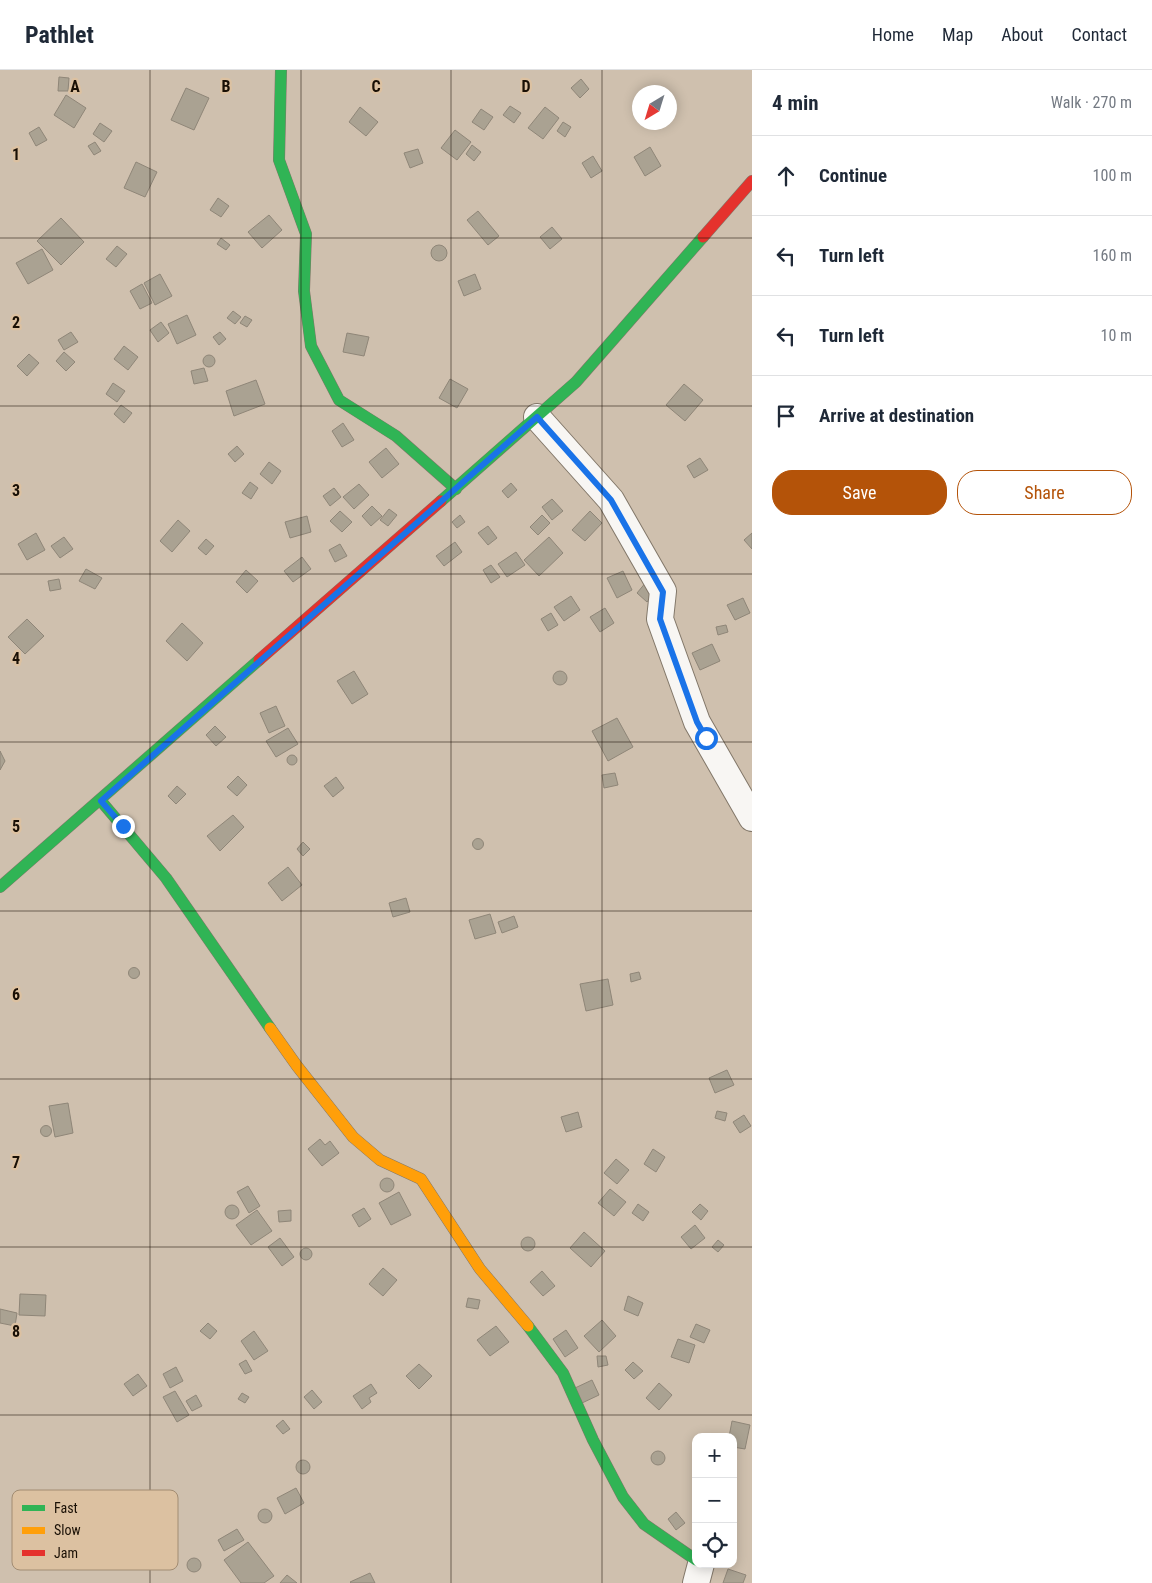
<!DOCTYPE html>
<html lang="en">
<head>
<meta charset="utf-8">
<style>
  :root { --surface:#fff; --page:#f6f6f7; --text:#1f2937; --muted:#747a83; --line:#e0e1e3; --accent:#b45309 }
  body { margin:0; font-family:"Roboto Condensed",sans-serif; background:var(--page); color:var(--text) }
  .controls { position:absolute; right:15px; bottom:15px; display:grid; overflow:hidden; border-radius:10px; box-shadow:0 2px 12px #0003 }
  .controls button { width:45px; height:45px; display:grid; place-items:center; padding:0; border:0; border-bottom:1px solid var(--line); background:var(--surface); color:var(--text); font:25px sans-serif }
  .compass { position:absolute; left:632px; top:15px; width:45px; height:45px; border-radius:50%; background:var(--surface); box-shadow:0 2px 12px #0003; rotate:218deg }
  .stop { position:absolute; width:15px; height:15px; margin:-11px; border:4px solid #1a73e8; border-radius:50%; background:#fff }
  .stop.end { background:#1a73e8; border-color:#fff; box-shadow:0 1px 5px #0008 }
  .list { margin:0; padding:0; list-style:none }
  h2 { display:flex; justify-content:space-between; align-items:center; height:65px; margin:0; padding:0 20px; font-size:21px }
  h2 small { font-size:16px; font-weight:400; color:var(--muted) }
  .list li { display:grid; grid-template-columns:32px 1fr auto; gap:15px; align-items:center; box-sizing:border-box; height:80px; padding:0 20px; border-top:1px solid var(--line) }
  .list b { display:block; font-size:19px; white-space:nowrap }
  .list em { font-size:16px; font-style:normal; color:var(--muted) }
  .actions { display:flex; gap:10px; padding:15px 20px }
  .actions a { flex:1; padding:11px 0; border:1px solid var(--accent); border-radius:20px; text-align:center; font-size:18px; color:var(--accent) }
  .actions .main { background:var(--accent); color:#fff }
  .icon { flex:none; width:28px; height:28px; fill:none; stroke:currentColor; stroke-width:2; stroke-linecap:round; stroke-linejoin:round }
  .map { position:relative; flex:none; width:752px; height:1513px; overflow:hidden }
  header { display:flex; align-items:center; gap:30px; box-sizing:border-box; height:70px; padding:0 25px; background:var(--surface); border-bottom:1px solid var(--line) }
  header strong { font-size:24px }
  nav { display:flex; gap:28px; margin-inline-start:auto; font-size:18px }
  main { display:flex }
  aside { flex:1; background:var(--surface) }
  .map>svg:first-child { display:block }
  .building { fill:#aaa292; stroke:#8f8678 }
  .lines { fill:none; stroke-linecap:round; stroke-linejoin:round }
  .street-casing { stroke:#827769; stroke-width:28 }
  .fast-casing { stroke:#827769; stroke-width:12 }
  .slow-casing { stroke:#827769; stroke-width:12 }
  .jam-casing { stroke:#827769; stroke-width:12 }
  .street { stroke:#f8f6f3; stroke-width:26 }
  .fast { stroke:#30b455; stroke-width:11 }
  .slow { stroke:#ff9f0a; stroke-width:11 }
  .jam { stroke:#e5322d; stroke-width:11 }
  .route { stroke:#1a73e8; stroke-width:6 }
  .grid { fill:none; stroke:#1a1005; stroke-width:1; stroke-opacity:0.55 }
  .key { fill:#dcc1a1; stroke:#a28c72; stroke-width:1 }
  .key-label { font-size:14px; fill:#1a1005 }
  .grid-label { font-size:16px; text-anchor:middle; font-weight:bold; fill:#1a1005; stroke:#dcc1a1; stroke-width:4.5; stroke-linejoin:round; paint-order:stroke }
</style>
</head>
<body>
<header>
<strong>Pathlet</strong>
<nav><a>Home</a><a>Map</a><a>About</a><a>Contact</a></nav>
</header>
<main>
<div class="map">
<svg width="752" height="1513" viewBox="0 0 752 1513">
  <rect width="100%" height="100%" fill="#cfc0ae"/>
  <g class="building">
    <polygon points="59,7 69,8 68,21 58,21"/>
    <polygon points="581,9 589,19 580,28 571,18"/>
    <polygon points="186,18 209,28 194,60 171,50"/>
    <polygon points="66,25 86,38 74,58 54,45"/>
    <polygon points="510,36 521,43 514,53 503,45"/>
    <polygon points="360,37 378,52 366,66 349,52"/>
    <polygon points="545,37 559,48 543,69 528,58"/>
    <polygon points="481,39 493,47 484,60 472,52"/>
    <polygon points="563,52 571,57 565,67 557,61"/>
    <polygon points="100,53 112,61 104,72 93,64"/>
    <polygon points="39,57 47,70 36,76 29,63"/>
    <polygon points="455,60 471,72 457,90 441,78"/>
    <polygon points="95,72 101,81 94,85 88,76"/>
    <polygon points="472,75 481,82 474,91 466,84"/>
    <polygon points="650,77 661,96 645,106 634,87"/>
    <polygon points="418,79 423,93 410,98 404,83"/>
    <polygon points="593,86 602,101 591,108 582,93"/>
    <polygon points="136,92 157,102 145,127 124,118"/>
    <polygon points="218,128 229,136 221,147 210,140"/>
    <polygon points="478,141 499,166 488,175 467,150"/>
    <polygon points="269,145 282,160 262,178 248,162"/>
    <polygon points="61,148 84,172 61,195 37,171"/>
    <polygon points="552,157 562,169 550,179 540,167"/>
    <polygon points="221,168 230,175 226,180 217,174"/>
    <circle cx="439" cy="183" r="8"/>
    <polygon points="117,176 127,184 116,197 106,189"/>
    <polygon points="42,179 53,200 28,214 16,193"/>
    <polygon points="160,204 172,226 155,235 144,213"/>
    <polygon points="475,204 481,219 464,226 458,211"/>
    <polygon points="142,214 152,233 140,239 130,221"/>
    <polygon points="233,241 241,247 235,254 227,248"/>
    <polygon points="187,245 196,265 177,274 168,254"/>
    <polygon points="245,246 252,250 247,257 240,253"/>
    <polygon points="161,252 169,263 158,272 150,260"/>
    <polygon points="71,262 78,272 64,280 58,270"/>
    <polygon points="220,262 226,269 219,275 213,267"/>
    <polygon points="347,263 369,267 364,286 343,282"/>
    <polygon points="124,276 138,287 128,300 114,289"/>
    <polygon points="64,282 75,292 66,301 56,291"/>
    <polygon points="29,284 39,293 27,306 17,296"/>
    <circle cx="209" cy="291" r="6"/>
    <polygon points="204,298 208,311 194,314 191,301"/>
    <polygon points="450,309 468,319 457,338 439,328"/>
    <polygon points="256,310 265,334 234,346 226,321"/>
    <polygon points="113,313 125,321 117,332 106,324"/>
    <polygon points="684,314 703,330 685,351 666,335"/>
    <polygon points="121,335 132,343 124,353 114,344"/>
    <polygon points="343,353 354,370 342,377 332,361"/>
    <polygon points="237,376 244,384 235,392 228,384"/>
    <polygon points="386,378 399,394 382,408 369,392"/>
    <polygon points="700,388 708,400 694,408 687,396"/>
    <polygon points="269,392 281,401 272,414 260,404"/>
    <polygon points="250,412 258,418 251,429 242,423"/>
    <polygon points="511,413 517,420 508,428 502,421"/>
    <polygon points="359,414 369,425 354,439 343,427"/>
    <polygon points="334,418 341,427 330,436 323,426"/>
    <polygon points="552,429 563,441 552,450 542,437"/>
    <polygon points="372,436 382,446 371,456 362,446"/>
    <polygon points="389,439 397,445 388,456 380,450"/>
    <polygon points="340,441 352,452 342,462 330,451"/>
    <polygon points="590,441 602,453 585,471 572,460"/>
    <polygon points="460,445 465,452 457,458 452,452"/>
    <polygon points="542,445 550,453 538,465 530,457"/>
    <polygon points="307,446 311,462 290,468 285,452"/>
    <polygon points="178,450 190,461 172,482 160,471"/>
    <polygon points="488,456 497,468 488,475 478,463"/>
    <polygon points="36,463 45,480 27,490 18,474"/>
    <polygon points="752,463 752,479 744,470"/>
    <polygon points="64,467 73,479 60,488 51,476"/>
    <polygon points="549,467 563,483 539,506 524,490"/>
    <polygon points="206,469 214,476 206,485 198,478"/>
    <polygon points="455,472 462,482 444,496 436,486"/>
    <polygon points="340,474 347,486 335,492 329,480"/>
    <polygon points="516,482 525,495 507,507 498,494"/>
    <polygon points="302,487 311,499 293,512 284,501"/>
    <polygon points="491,495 500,507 491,513 483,500"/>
    <polygon points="86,499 102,508 95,519 79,511"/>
    <polygon points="246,500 258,511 247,523 236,512"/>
    <polygon points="623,501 632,520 617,528 607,508"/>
    <polygon points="59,509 61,519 50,521 48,511"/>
    <polygon points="647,511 657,520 647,532 637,523"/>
    <polygon points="571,526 580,540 564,551 554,537"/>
    <polygon points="743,528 750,543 735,550 727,535"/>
    <polygon points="605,538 614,553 600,562 590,547"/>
    <polygon points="551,543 558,555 548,561 541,549"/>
    <polygon points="27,549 44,566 25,584 8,567"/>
    <polygon points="182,553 203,573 187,591 166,571"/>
    <polygon points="726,555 728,562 718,565 716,557"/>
    <polygon points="712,574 720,591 700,600 692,583"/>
    <polygon points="354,601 368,624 352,634 337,611"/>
    <circle cx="560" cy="608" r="7"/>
    <polygon points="276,636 285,656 269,663 260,643"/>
    <polygon points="617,648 633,677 608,691 592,661"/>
    <polygon points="215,656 226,667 216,676 206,665"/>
    <polygon points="288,658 298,674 276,687 266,671"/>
    <polygon points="0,681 5,691 0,700"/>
    <circle cx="292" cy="690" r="5"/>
    <polygon points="615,703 618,715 604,718 602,705"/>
    <polygon points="238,706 247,715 237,726 227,717"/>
    <polygon points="336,707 344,718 333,727 324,716"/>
    <polygon points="177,716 186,724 176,734 168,726"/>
    <polygon points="233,745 244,757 220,781 207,766"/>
    <circle cx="478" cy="774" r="5.5"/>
    <polygon points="303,772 310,779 303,786 297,779"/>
    <polygon points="288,797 302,815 282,831 268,813"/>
    <polygon points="406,828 410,842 393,847 389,833"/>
    <polygon points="490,844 496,863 475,869 469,850"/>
    <polygon points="514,846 518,857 502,863 498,852"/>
    <circle cx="134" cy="903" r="5.5"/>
    <polygon points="639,902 641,909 631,912 630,904"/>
    <polygon points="608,909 613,935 586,941 580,914"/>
    <polygon points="727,1000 734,1015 715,1023 709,1008"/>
    <polygon points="68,1033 73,1063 55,1067 49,1036"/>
    <polygon points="717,1041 727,1043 725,1051 715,1048"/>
    <polygon points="578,1042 582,1057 566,1062 561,1047"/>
    <polygon points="744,1045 751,1056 740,1063 733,1052"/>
    <circle cx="46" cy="1061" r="5.5"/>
    <polygon points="320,1069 325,1075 330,1071 339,1083 322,1096 308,1079"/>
    <polygon points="653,1079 665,1087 656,1102 644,1094"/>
    <polygon points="616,1089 629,1100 617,1114 604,1103"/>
    <circle cx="387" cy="1115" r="7"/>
    <polygon points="248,1116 260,1136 249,1143 237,1122"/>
    <polygon points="610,1119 626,1132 614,1146 598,1133"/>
    <polygon points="399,1122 411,1145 391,1155 379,1133"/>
    <polygon points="638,1134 649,1142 643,1151 632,1143"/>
    <polygon points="700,1134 708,1141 701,1150 692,1142"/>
    <circle cx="232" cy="1142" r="7"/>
    <polygon points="364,1138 371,1149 359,1157 352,1145"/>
    <polygon points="257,1140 272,1161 251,1175 236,1155"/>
    <polygon points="291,1140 291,1151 279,1152 278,1141"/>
    <polygon points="695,1155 705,1168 691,1179 681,1167"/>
    <polygon points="584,1162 605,1181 591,1197 570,1178"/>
    <circle cx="528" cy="1174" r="7"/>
    <polygon points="280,1168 294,1187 282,1196 268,1177"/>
    <polygon points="718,1170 724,1175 718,1182 712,1177"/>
    <circle cx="306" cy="1184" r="6"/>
    <polygon points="383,1198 397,1210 383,1226 369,1214"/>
    <polygon points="542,1201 555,1216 543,1226 530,1212"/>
    <polygon points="20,1224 46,1225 45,1246 19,1245"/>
    <polygon points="628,1226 643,1233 638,1246 624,1240"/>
    <polygon points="468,1228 480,1230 478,1239 466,1237"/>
    <polygon points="0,1239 17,1243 15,1256 0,1253"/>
    <polygon points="602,1250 616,1266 599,1282 584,1266"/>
    <polygon points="208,1253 217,1261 210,1269 200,1261"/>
    <polygon points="696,1254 710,1260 704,1273 690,1267"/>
    <polygon points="496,1256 509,1272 490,1286 477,1270"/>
    <polygon points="566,1260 578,1278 565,1287 553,1269"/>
    <polygon points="254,1261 268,1281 254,1290 241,1271"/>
    <polygon points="678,1269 695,1275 689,1293 671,1287"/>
    <polygon points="597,1286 606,1286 608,1295 598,1297"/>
    <polygon points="246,1290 252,1301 245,1304 239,1294"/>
    <polygon points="633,1292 643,1301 634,1309 625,1300"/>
    <polygon points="419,1294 432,1306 419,1319 406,1306"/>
    <polygon points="176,1297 183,1311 170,1318 163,1304"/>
    <polygon points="138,1304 147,1316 133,1326 124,1314"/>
    <polygon points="592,1310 599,1325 582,1333 575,1318"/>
    <polygon points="659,1313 672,1325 659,1340 646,1328"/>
    <polygon points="371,1314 377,1323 369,1328 371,1332 362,1339 353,1326"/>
    <polygon points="312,1320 322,1332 314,1339 304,1327"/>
    <polygon points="175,1321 189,1345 177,1352 163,1327"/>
    <polygon points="242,1323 249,1327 245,1333 238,1329"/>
    <polygon points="196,1325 202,1336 192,1341 186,1331"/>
    <polygon points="283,1350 290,1359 283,1364 276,1356"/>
    <polygon points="732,1351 750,1355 745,1379 733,1377 733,1367 729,1367"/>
    <circle cx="658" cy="1388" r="7"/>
    <circle cx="303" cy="1397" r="7"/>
    <polygon points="296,1418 304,1433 285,1444 277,1428"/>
    <circle cx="265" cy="1446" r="7"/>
    <polygon points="676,1442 685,1453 676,1460 668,1449"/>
    <polygon points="237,1459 244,1470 224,1481 218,1470"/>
    <polygon points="248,1472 274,1506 264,1513 241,1513 224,1490"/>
    <circle cx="194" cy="1495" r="7"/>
    <polygon points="728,1499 746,1505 743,1513 723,1513"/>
    <polygon points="370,1503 375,1513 351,1513 350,1512"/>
    <polygon points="287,1505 297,1513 280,1513"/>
  </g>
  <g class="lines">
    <defs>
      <g id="street">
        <polyline points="537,347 611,430 663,521 660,549 697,652 752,748"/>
        <polyline points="696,1513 701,1494"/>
      </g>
      <g id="fast">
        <polyline points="281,0 279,90 306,164 304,221 311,276 339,330 396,366 456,419"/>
        <polyline points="441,431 576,312 703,167"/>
        <polyline points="101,731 166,808 270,958"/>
        <polyline points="0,817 259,590"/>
        <polyline points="528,1256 563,1303 593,1370 623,1427 644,1454 696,1490"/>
      </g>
      <polyline id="slow" points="270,958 297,996 353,1067 380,1090 421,1109 480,1199 528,1256"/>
      <g id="jam">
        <polyline points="703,167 752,111"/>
        <polyline points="259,590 441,431"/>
      </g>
    </defs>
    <use href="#street" class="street-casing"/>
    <use href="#fast" class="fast-casing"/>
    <use href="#slow" class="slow-casing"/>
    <use href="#jam" class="jam-casing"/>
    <use href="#street" class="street"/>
    <use href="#fast" class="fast"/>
    <use href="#slow" class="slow"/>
    <use href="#jam" class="jam"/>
  </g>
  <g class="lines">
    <polyline class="route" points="123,756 101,731 537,347 611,430 663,522 660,549 697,652 706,668"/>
  </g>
  <path class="grid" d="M150 0V1513M301 0V1513M451 0V1513M602 0V1513M0 168H752M0 336H752M0 504H752M0 672H752M0 841H752M0 1009H752M0 1177H752M0 1345H752"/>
  <rect x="12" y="1420" width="166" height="80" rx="8" class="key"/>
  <rect x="22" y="1435" width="23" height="6" fill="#30b455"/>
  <rect x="22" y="1457" width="23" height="7" fill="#ff9f0a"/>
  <rect x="22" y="1480" width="23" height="6" fill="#e5322d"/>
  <g class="key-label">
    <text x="54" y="1443">Fast</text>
    <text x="54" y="1465">Slow</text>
    <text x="54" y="1488">Jam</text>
  </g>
  <g class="grid-label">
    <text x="75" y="22">A</text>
    <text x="226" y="22">B</text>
    <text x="376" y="22">C</text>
    <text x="526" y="22">D</text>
    <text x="16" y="90">1</text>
    <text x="16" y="258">2</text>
    <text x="16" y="426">3</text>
    <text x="16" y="594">4</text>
    <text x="16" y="762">5</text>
    <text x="16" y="930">6</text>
    <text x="16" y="1098">7</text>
    <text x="16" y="1267">8</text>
  </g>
</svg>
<div class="controls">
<button>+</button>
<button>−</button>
<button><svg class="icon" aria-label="locate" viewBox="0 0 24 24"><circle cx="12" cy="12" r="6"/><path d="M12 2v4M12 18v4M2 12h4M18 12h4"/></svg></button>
</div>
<svg class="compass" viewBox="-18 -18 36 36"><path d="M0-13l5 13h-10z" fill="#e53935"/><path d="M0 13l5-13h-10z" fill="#747a83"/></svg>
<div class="stop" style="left:706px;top:668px"></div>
<div class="stop end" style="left:123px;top:756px"></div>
</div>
<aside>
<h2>4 min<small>Walk · 270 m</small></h2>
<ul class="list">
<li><svg class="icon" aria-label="ahead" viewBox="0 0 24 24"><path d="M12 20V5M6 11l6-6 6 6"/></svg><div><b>Continue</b></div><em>100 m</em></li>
<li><svg class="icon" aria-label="left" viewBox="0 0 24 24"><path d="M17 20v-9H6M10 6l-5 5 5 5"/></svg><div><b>Turn left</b></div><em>160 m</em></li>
<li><svg class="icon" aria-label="left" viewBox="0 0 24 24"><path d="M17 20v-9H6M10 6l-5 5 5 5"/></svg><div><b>Turn left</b></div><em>10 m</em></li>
<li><svg class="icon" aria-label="arrive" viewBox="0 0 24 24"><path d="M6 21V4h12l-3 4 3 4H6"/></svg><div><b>Arrive at destination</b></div></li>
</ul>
<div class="actions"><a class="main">Save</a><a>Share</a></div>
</aside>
</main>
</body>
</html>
